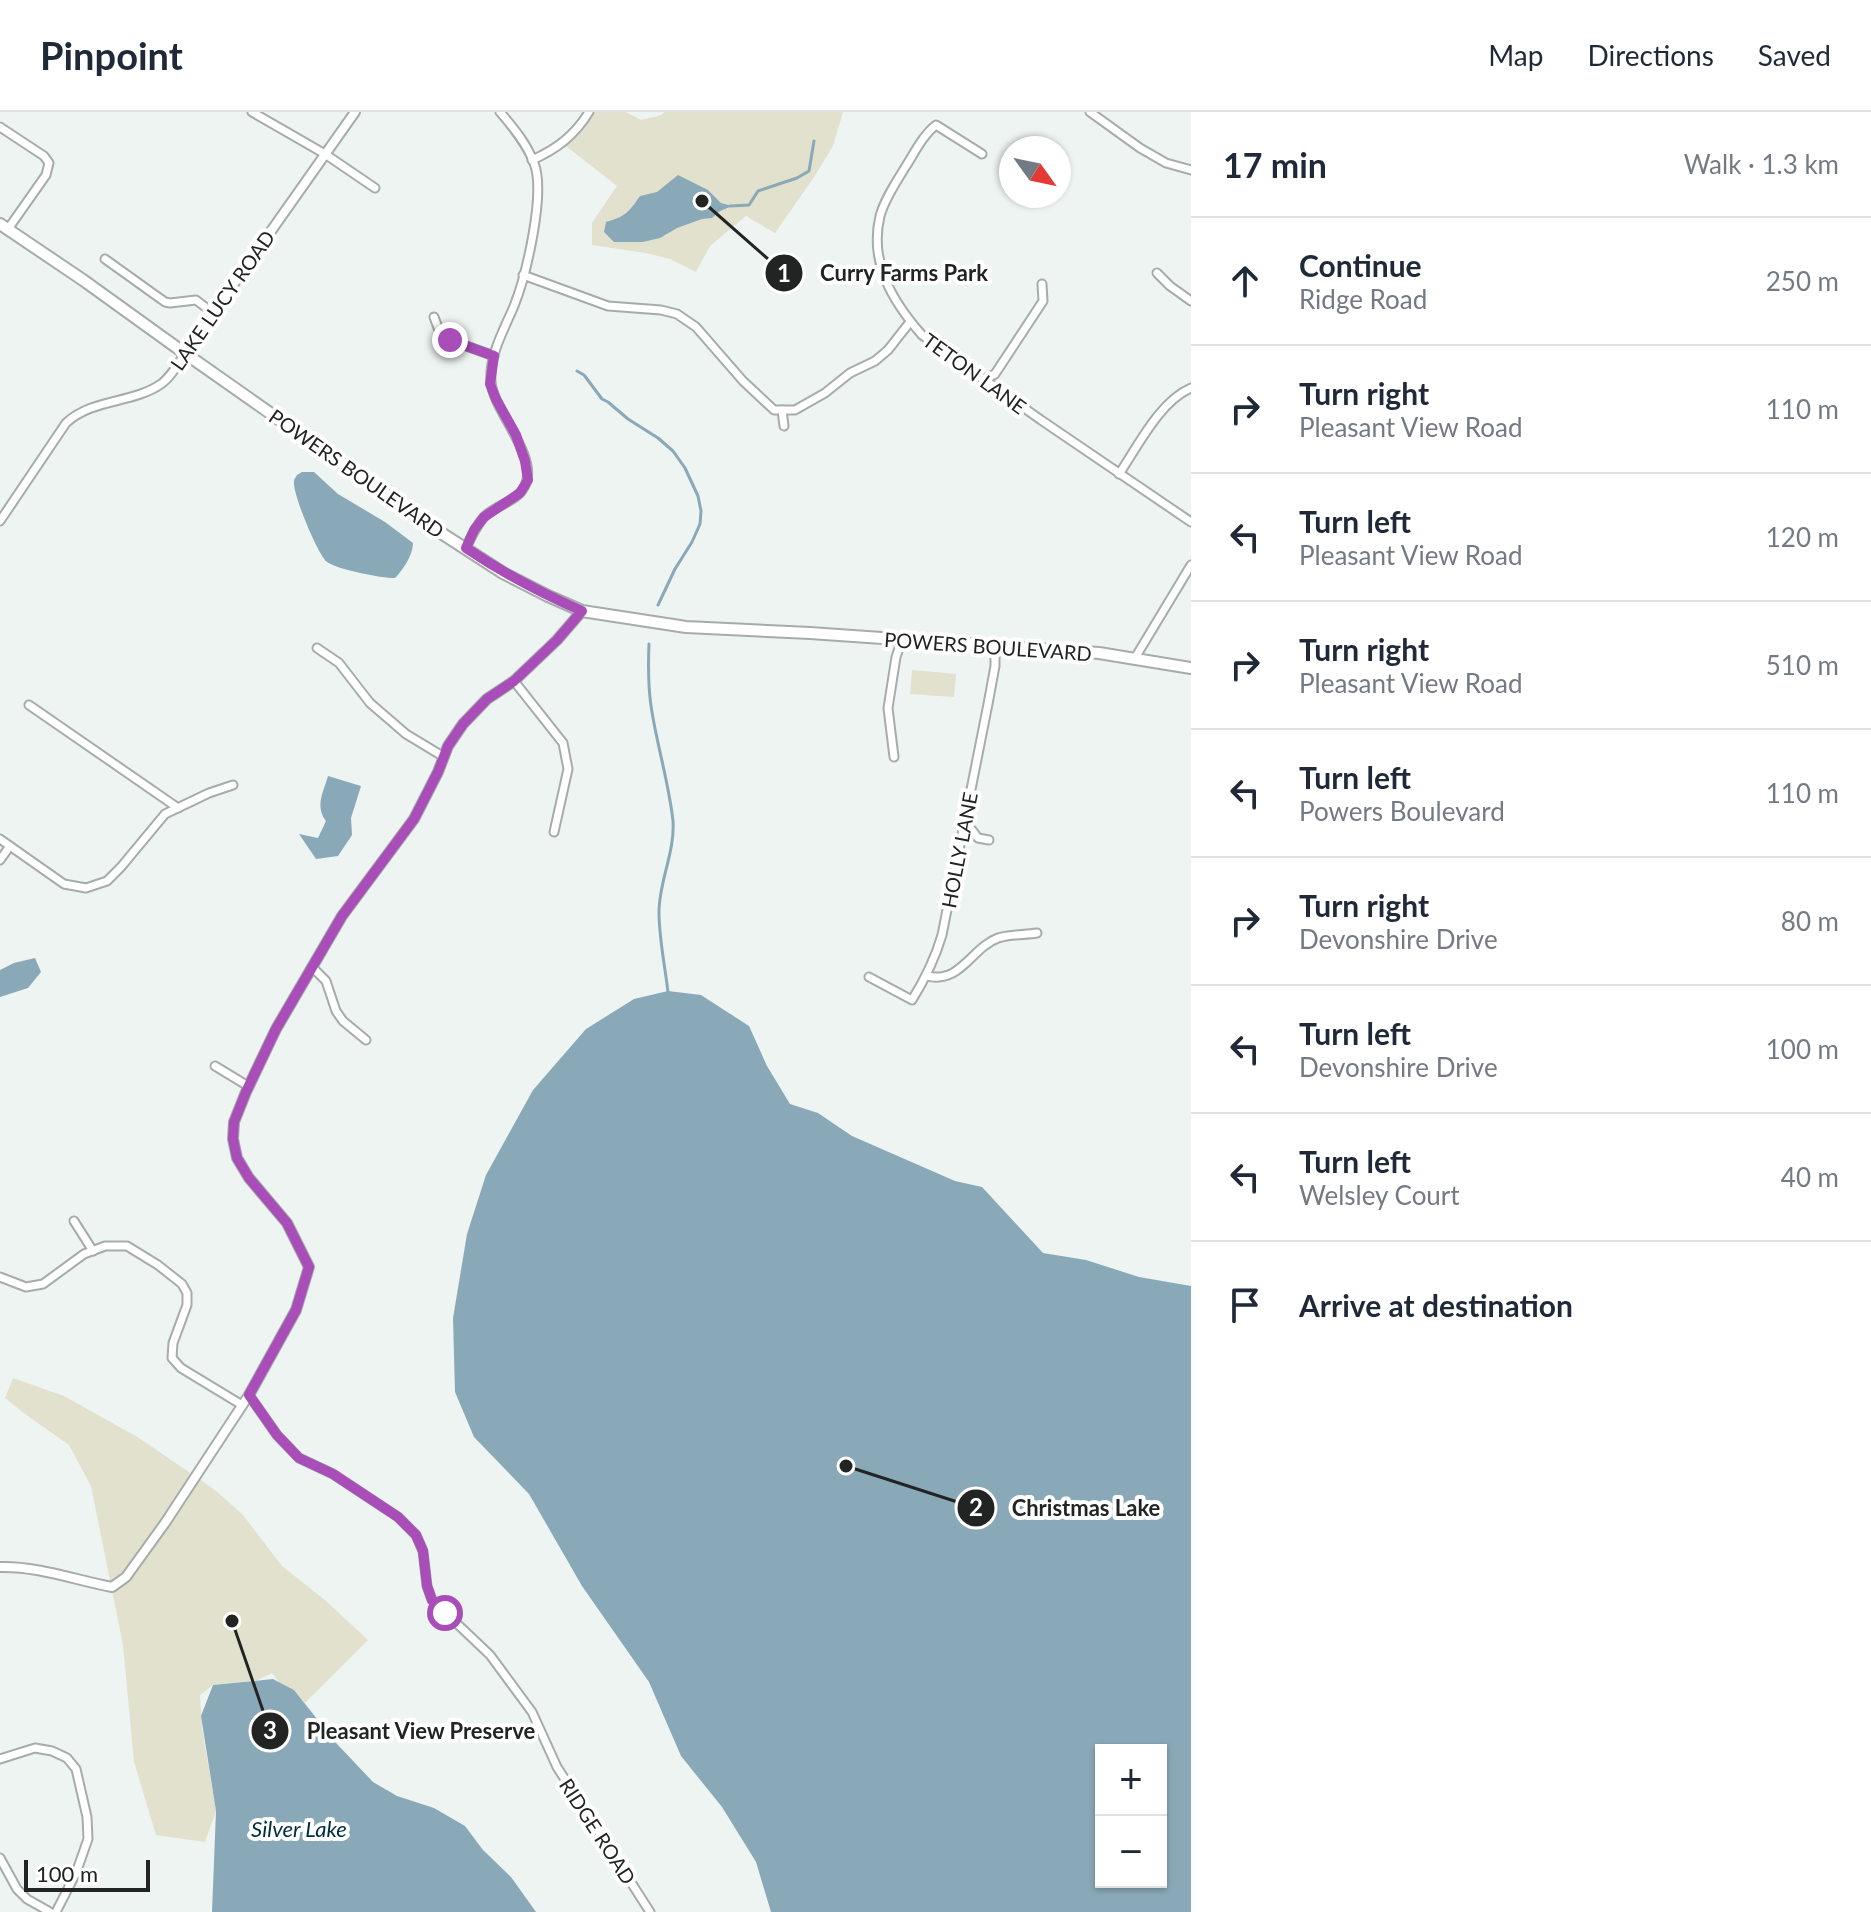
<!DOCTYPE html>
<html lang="en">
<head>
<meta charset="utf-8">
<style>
  :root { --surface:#fff; --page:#f6f6f7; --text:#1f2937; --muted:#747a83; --line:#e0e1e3 }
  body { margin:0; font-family:Lato,sans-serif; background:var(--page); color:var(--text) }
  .controls { position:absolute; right:24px; bottom:24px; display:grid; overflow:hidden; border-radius:0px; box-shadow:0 2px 6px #0004 }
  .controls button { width:72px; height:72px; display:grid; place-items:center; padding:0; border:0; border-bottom:2px solid var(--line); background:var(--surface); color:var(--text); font:40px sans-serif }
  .compass { position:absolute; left:999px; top:24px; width:72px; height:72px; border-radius:50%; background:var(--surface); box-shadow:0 2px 6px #0004; rotate:123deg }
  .scale { position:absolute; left:24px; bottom:20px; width:126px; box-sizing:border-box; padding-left:8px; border:4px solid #222423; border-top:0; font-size:22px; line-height:28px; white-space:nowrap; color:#222423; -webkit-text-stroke:6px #fff; paint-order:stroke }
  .stop { position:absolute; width:24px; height:24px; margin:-18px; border:6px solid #a94eb9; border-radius:50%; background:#fff }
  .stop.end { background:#a94eb9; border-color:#fff; box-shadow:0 2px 8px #0008 }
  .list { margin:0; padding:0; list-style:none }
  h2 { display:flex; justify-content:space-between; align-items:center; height:104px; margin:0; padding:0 32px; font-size:34px }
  h2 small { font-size:26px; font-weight:400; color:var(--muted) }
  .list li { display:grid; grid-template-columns:52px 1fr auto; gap:24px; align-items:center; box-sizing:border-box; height:128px; padding:0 32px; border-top:2px solid var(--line) }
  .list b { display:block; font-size:30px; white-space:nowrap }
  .list p { margin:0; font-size:26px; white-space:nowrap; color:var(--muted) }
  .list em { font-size:26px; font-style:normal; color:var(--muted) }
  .icon { flex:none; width:44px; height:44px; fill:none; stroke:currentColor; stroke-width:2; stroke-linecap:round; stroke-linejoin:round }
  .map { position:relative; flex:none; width:1191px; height:1800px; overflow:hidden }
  header { display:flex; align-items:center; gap:48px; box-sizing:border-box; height:112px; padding:0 40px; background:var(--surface); border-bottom:2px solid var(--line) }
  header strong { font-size:38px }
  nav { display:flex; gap:44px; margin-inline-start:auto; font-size:28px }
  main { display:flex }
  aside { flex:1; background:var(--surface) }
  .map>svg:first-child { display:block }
  .green { fill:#e1e1cd }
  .water { fill:#8aa9b8; fill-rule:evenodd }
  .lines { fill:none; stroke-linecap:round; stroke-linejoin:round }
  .stream { stroke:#8aa9b8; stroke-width:3 }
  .minor-casing { stroke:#a5aca9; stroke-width:11 }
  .tertiary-casing { stroke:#a5aca9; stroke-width:12 }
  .secondary-casing { stroke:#a5aca9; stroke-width:14 }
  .minor { stroke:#fff; stroke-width:7 }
  .tertiary { stroke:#fff; stroke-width:8 }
  .secondary { stroke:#fff; stroke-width:10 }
  .route { stroke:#a94eb9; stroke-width:10 }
  .labels { text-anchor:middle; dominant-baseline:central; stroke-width:8; stroke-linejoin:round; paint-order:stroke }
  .street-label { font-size:20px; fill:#222423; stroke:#fff }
  .water-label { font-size:22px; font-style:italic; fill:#002e3f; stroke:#fff }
  .leader { fill:none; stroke:#222423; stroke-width:3 }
  .callout-dot { fill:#222423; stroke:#fff; stroke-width:3 }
  .mark-label { font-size:24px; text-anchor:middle; font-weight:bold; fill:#fff }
  .callout-label { font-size:22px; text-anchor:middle; font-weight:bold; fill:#222423; stroke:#fff; stroke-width:8; stroke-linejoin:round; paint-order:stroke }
</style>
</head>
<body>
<header>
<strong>Pinpoint</strong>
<nav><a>Map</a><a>Directions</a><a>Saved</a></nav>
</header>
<main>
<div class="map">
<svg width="1191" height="1800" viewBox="0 0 1191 1800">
  <rect width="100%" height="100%" fill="#edf4f1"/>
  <g class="green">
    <polygon points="587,0 626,0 641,8 661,3 665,0 843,0 833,34 814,65 775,121 746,104 710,134 696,160 670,147 646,141 592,133 592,111 617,74 562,31"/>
    <polygon points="912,558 956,562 954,585 910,582"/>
    <polygon points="13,1266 64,1284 139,1326 215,1378 243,1403 282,1454 326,1489 368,1528 305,1591 294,1578 279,1570 272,1561 258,1568 213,1573 200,1583 202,1616 216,1699 205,1730 156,1723 134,1650 123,1533 91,1374 69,1333 25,1302 5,1286"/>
  </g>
  <g class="water">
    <path d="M678 63 708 78 721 91 732 94 720 99 712 106 702 107 677 116 660 126 643 130H614L604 120 606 110C625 105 629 100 640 84L657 80Z"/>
    <path d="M302 360H314L338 382 385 410 413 431C413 443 403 458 395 466 381 466 339 458 327 450 318 443 292 381 294 369 294 367 296 365 297 363Z"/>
    <path d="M328 664 361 674 351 706 352 723 338 744 316 747 299 722 318 726 326 709C315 694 323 681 328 664Z"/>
    <polygon points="35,846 41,860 28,876 0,885 0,858 14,851"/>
    <path d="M668 879 701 883 749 914 767 954 790 992 818 1001 852 1024 955 1069 982 1075 1043 1141 1086 1148 1139 1165 1191 1174V1800H771L756 1750 722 1695 681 1644 649 1570 582 1474 529 1382 474 1325 455 1280 453 1206 467 1122 486 1063 533 978 586 917 634 887ZM1101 1638H1161V1770H1101Z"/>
    <polygon points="273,1567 294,1578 337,1632 373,1670 397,1684 434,1696 465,1714 483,1738 511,1765 536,1800 212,1800 216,1699 201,1604 213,1573"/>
  </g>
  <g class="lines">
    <g class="stream">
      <polyline points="730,94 749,93 758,79 797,66 809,59 814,29"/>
      <polyline points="577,259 584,263 602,287 608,290 628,307 658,326 673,339 685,356 698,384 701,399 700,412 692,430 675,457 658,493"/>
      <path d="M649 532C648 555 648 578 652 600 658 637 669 672 673 709 675 741 659 769 659 800 659 827 665 854 668 880"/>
    </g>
    <defs>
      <g id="minor">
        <polyline points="252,0 325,42 375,76"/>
        <polyline points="1090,0 1140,36 1166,51 1191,58"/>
        <polyline points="0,15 44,44 49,51 46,63 8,117"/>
        <path d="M982 42 936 13C923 23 915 40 906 54 897 69 885 86 880 104 869 150 892 189 922 223L1041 308 1191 410"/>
        <path d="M532 48C557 37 575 23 589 0"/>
        <polyline points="105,147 165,190 170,191 196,188 213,201"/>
        <polyline points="1157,161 1170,174 1191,189"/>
        <polyline points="523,163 608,194 661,198 677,202 696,215 743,269 774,298 795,298 825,281 850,261 875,249 888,238 910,210"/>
        <polyline points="434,205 440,221 450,228 494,244"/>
        <polyline points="983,268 995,262 1043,189 1042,172"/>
        <polyline points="782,298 784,314"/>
        <path d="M1119 362C1138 334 1160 289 1191 276"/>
        <path d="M0 409 66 311C93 286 132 292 161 272 171 265 178 252 185 241"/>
        <path d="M466 436C471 425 476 414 484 405 497 392 520 389 526 371 537 342 492 297 491 269 489 243 504 218 514 194 526 164 546 81 534 51 527 32 513 15 500 0"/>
        <polyline points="317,536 339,551 370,591 406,622 444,645"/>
        <polyline points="1135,546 1191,453"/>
        <polyline points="514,569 563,631 568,657 554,720"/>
        <polyline points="29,593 178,696"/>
        <polyline points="894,645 888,596 896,545 902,528"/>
        <polyline points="964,708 978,726 989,728"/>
        <polyline points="0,727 64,772 86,776 107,769 121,755 165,702 209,681 233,673"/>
        <polyline points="0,748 10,734"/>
        <polyline points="312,855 326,869 336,899 343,909 366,928"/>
        <path d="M927 864C961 872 971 836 998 826 1010 822 1025 823 1037 821"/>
        <path d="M869 865 912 888C925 867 935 847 942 823L988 592 995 554V534"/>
        <polyline points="215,954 248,974"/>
        <polyline points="74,1109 93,1139"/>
        <polyline points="0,1165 26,1175 43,1172 84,1142 105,1134 127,1134 158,1153 182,1172 187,1181 187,1193 173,1231 172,1246 181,1256 242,1293"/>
        <polyline points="249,1283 277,1323 299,1346 333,1362 398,1405 416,1423 423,1439 427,1474 432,1488 490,1543 532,1600 557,1655 650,1800"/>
        <polyline points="0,1647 35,1636 52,1639 67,1646 76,1657 87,1705 88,1727 76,1761 56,1800"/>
        <polyline points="0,1746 17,1777 27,1787 50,1800"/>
      </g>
      <g id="tertiary">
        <polyline points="185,241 355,0"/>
        <path d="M0 1455C38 1454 75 1468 112 1475L126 1465 165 1411 249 1283 296 1198 309 1155 287 1111 249 1066 237 1046 233 1027 234 1010 246 980 276 917 342 804 414 707 438 660 448 634 463 612 487 587 514 569 557 528 582 499"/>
      </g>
      <polyline id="secondary" points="0,112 83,168 176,235 435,417 503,461 548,484 582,499 686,515 810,521 1099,541 1191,556"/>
    </defs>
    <use href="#minor" class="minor-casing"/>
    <use href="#tertiary" class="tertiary-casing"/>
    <use href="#secondary" class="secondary-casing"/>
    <use href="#minor" class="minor"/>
    <use href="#tertiary" class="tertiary"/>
    <use href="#secondary" class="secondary"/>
  </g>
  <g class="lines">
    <path class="route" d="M445 1501 432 1488 427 1474 423 1439 416 1423 398 1405 333 1362 299 1346 277 1323 249 1283 296 1198 309 1155 287 1111 249 1066 237 1046 233 1027 234 1010 246 980 276 917 342 804 414 707 438 660 448 634 463 612 487 587 514 569 557 528 582 499C541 481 503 461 466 436L474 418 484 405 520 381 528 368 525 349 516 323 496 287 490 272 494 244 450 228"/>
  </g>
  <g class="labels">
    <g class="street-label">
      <text transform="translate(222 188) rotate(-55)">LAKE LUCY ROAD</text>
      <text transform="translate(975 261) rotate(36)">TETON LANE</text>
      <text transform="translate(357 361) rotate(35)">POWERS BOULEVARD</text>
      <text transform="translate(988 534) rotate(4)">POWERS BOULEVARD</text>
      <text transform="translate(959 738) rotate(-79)">HOLLY LANE</text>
      <text transform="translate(598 1719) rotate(57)">RIDGE ROAD</text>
    </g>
    <g class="water-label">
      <text x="299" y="1716">Silver Lake</text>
    </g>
  </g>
  <path class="leader" d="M702 89L784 161M846 1354L976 1396M232 1509L270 1619"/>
  <g class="callout-dot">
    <circle cx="702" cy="89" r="8"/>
    <circle cx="846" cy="1354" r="8"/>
    <circle cx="232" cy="1509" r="8"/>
    <circle cx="784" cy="161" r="20"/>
    <circle cx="976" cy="1396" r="20"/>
    <circle cx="270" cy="1619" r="20"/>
  </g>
  <g class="mark-label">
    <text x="784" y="170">1</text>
    <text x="976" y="1404">2</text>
    <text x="270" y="1627">3</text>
  </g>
  <g class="callout-label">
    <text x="904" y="169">Curry Farms Park</text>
    <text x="1086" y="1404">Christmas Lake</text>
    <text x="421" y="1627">Pleasant View Preserve</text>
  </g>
</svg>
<div class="controls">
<button>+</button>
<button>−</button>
</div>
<svg class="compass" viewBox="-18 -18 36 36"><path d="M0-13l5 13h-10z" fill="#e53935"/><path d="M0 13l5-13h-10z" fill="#747a83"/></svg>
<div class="scale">100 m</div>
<div class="stop" style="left:445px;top:1501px"></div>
<div class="stop end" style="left:450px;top:228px"></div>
</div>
<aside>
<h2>17 min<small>Walk · 1.3 km</small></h2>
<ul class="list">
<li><svg class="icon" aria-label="ahead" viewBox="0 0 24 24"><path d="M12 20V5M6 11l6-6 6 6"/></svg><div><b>Continue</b><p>Ridge Road</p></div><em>250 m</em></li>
<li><svg class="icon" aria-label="right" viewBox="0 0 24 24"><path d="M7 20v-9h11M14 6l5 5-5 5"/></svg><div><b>Turn right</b><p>Pleasant View Road</p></div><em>110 m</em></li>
<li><svg class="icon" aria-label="left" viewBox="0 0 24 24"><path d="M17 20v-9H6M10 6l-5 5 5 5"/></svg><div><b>Turn left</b><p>Pleasant View Road</p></div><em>120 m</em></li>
<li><svg class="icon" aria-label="right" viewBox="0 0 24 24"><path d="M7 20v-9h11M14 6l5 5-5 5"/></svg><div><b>Turn right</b><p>Pleasant View Road</p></div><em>510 m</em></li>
<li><svg class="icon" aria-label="left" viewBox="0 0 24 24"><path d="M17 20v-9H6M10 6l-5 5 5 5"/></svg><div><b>Turn left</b><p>Powers Boulevard</p></div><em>110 m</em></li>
<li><svg class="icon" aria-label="right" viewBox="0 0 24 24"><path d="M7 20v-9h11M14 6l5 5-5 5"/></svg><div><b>Turn right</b><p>Devonshire Drive</p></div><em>80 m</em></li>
<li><svg class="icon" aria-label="left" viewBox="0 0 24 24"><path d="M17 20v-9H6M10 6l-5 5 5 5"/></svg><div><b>Turn left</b><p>Devonshire Drive</p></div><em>100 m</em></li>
<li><svg class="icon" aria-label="left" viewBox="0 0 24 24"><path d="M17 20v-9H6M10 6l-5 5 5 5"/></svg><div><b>Turn left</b><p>Welsley Court</p></div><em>40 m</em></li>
<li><svg class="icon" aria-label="arrive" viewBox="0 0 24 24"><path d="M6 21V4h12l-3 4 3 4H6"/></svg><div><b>Arrive at destination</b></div></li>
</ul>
</aside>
</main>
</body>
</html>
